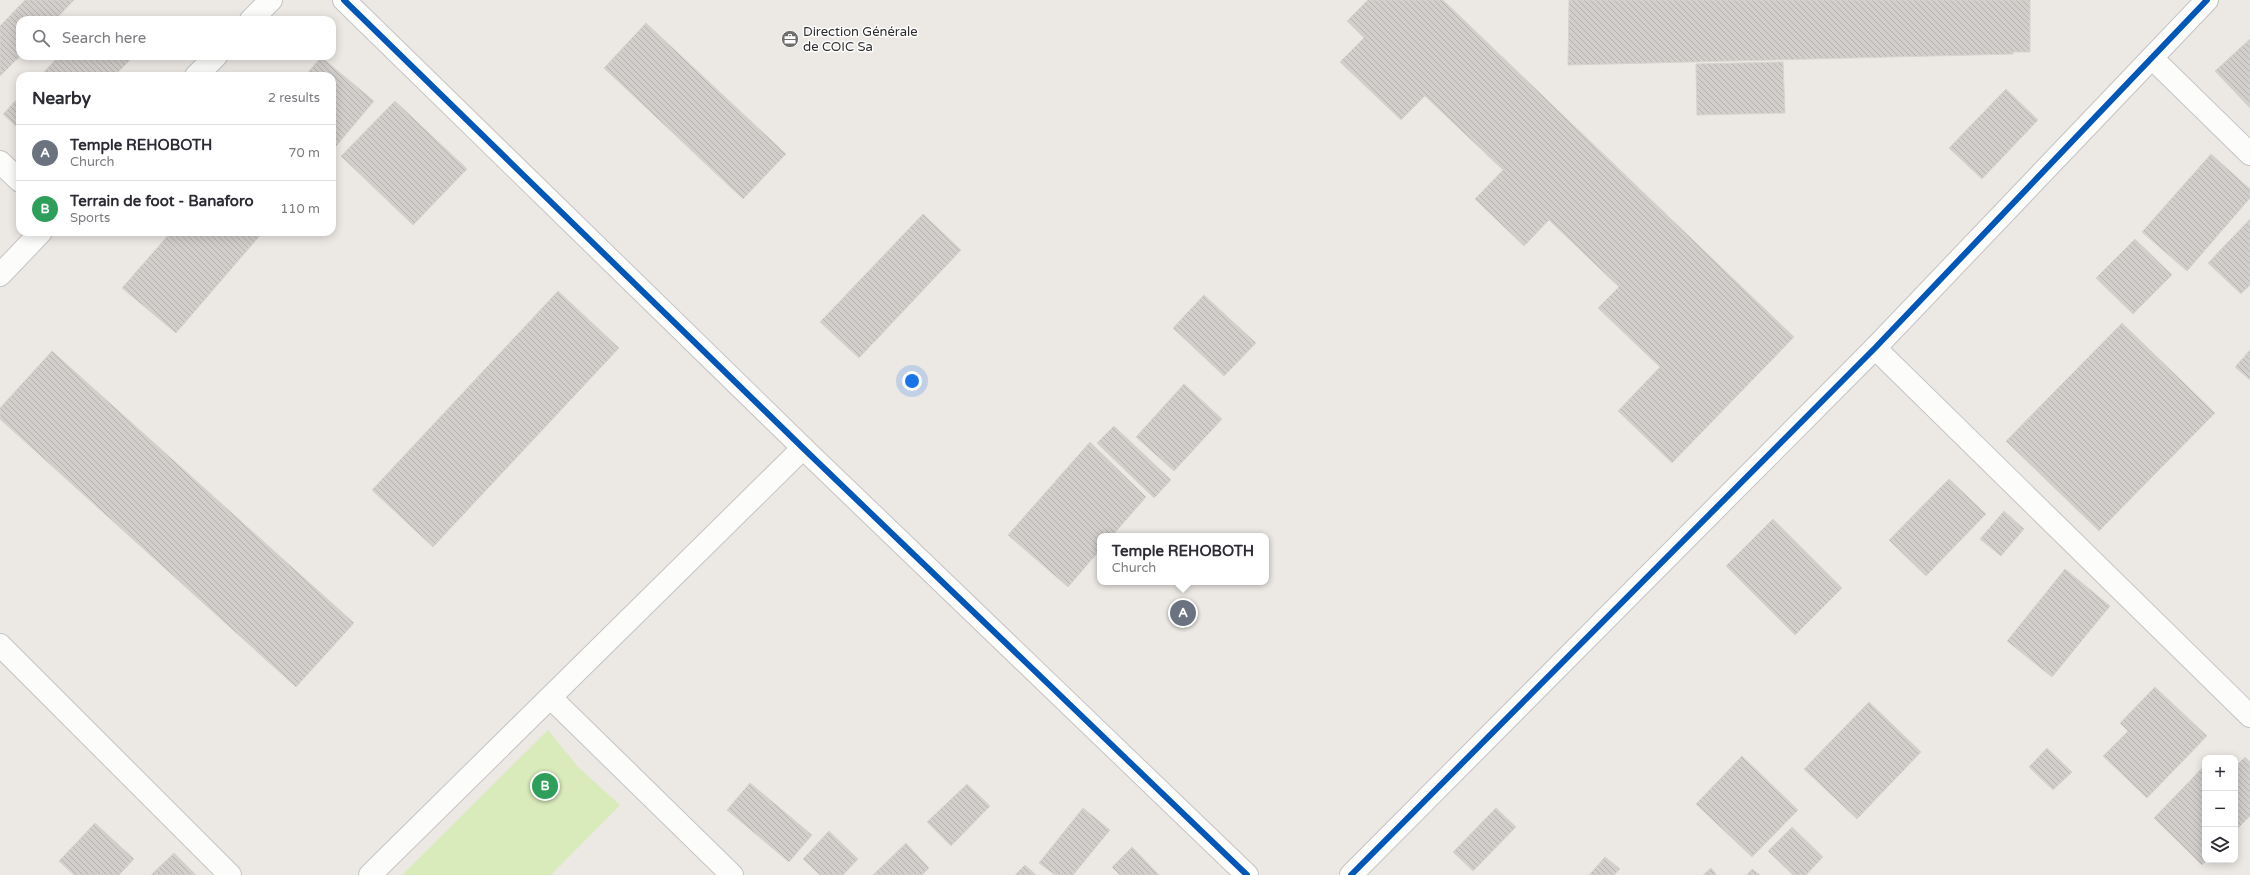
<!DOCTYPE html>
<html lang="en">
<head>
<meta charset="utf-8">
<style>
  :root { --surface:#fff; --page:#f7f7f7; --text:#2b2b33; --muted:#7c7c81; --line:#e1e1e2; --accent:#706f6e }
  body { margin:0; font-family:"Varela Round",sans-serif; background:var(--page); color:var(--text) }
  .controls { position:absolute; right:12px; bottom:12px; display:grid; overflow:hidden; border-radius:8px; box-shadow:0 2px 10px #0003 }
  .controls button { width:36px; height:36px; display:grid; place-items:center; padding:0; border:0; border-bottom:1px solid var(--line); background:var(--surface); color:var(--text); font:20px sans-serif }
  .you { position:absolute; left:912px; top:381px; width:14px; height:14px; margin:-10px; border:3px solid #fff; border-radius:50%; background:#1a73e8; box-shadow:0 0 0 6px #1a73e833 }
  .badge { display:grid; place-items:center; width:26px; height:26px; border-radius:50%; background:var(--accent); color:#fff; font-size:13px; font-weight:700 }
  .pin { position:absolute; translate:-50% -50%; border:2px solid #fff; box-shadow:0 1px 4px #0006 }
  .popup { position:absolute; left:1097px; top:533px; width:172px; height:52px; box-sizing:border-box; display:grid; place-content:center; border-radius:8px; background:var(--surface); filter:drop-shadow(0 1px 3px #0005); font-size:13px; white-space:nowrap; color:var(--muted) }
  .popup b { font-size:15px; color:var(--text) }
  .popup::after { content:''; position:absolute; left:50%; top:100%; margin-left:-8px; border:8px solid transparent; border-top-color:var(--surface) }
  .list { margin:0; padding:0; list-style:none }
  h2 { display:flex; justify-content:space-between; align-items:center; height:52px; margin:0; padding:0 16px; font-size:17px }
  h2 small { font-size:13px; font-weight:400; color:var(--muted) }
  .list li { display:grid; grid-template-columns:26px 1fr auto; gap:12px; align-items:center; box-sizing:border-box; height:56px; padding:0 16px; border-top:1px solid var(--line) }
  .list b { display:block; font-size:15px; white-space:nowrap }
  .list p { margin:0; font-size:13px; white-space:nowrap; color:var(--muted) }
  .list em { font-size:13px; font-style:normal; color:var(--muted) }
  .icon { flex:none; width:22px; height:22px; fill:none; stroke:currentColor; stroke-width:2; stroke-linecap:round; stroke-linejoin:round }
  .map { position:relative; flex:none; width:2250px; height:875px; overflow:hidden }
  .search { position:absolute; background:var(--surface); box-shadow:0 2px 10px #0003; left:16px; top:16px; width:320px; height:44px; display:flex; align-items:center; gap:10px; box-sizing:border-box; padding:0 14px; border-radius:12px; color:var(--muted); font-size:15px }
  .panel { position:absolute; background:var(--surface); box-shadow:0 2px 10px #0003; left:16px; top:72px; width:320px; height:164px; border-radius:12px }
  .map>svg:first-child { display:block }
  .pitch { fill:#d9eabb }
  .building { fill:url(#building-back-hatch); stroke:#d7d4d0 }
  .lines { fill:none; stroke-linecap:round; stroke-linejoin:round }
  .minor-casing { stroke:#c5c4c5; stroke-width:24 }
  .tertiary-casing { stroke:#c5c4c5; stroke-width:24 }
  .minor { stroke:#fcfcfb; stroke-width:22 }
  .tertiary { stroke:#fcfcfb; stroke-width:22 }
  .cycleway-casing { stroke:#fff; stroke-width:8 }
  .cycleway { stroke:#0057b8; stroke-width:6 }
  .labels { text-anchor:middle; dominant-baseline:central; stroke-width:3; stroke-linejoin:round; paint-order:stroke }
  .poi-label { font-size:13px; fill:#2e2e2e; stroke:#fff; text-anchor:start }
</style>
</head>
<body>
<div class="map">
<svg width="2250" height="875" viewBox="0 0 2250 875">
  <defs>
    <pattern id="building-back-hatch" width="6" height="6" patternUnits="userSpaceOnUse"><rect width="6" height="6" fill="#d1cecb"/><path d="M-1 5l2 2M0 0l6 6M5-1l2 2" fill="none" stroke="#b4b1af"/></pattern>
  </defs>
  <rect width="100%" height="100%" fill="#ece8e4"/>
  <polygon class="pitch" points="548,730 578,767 620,805 551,875 402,875"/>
  <g class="building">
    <polygon points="25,0 74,0 55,20 20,20 20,56 0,76 0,26"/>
    <polygon points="1368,0 1443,0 1794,337 1672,463 1618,411 1660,367 1598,308 1619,287 1549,220 1524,246 1475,199 1503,170 1425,96 1401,120 1340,62 1364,38 1347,21"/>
    <polygon points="1569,0 2030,0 2030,52 2013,52 2013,54 1568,65"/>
    <polygon points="646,23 786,154 743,199 604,68"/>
    <polygon points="2250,39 2250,108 2215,71"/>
    <polygon points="59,56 134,56 114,76 40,76"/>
    <polygon points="321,57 374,101 332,151 332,76 305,76"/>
    <polygon points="1783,62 1785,113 1697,115 1696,64"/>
    <polygon points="2006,89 2038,120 1982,179 1949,148"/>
    <polygon points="20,96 20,130 3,114"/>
    <polygon points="395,101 467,169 413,225 341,156"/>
    <polygon points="2211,154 2250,189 2250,198 2187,271 2142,232"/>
    <polygon points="923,214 961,250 859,358 820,322"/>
    <polygon points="2250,219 2250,285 2241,294 2208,263"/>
    <polygon points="171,232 263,232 176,333 122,288"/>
    <polygon points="2135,239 2172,275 2133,314 2096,278"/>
    <polygon points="558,291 619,348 433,547 372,490"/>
    <polygon points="1204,295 1256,343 1224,376 1173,328"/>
    <polygon points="2122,323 2215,413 2099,531 2006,441"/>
    <polygon points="2250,350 2250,380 2235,367"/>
    <polygon points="52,351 354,623 296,687 0,419 0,408"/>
    <polygon points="1184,384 1222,419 1174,471 1136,437"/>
    <polygon points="1114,426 1171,480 1154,498 1097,443"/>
    <polygon points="1090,442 1146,497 1112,536 1100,536 1100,550 1068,587 1008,535"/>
    <polygon points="1949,479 1986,514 1926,576 1889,540"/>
    <polygon points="2004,511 2024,529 2001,556 1980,539"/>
    <polygon points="1773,519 1842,588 1795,635 1726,566"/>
    <polygon points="2065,569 2110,606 2052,677 2007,641"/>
    <polygon points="2155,687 2207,736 2147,798 2103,756 2128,731 2120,723"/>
    <polygon points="1869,702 1921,752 1857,819 1804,769"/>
    <polygon points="2047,748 2072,772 2053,790 2029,767"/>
    <polygon points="1742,756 1798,810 1752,857 1696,804"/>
    <polygon points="2245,757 2250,762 2250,816 2235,831 2235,767"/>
    <polygon points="2205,765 2205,860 2207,860 2202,865 2154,818"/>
    <polygon points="750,783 812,835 789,862 727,810"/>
    <polygon points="967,784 990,806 951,846 927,822"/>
    <polygon points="1083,808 1110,830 1073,875 1055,875 1039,863"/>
    <polygon points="1496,808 1516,827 1473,871 1453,852"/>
    <polygon points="95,823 134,859 119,875 74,875 59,861"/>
    <polygon points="1792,827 1823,857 1806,875 1793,875 1768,851"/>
    <polygon points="829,831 858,859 843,875 820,875 803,859"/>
    <polygon points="906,843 929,868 922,875 873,875"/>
    <polygon points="1132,847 1159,875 1120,875 1112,867"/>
    <polygon points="174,853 196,875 151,875"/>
    <polygon points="1605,857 1620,869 1614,875 1589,875"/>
    <polygon points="1025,865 1036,875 1015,875"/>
    <polygon points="1711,868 1717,875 1703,875"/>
    <polygon points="1752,869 1760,875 1747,875"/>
  </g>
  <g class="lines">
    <defs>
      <g id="minor">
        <polyline points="251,20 271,0"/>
        <polyline points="2152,58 2250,154"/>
        <polyline points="196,76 216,56"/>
        <polyline points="0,162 20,181"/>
        <polyline points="0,275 41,232"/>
        <polyline points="1875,348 2250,716"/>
        <polyline points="0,645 230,875"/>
        <polyline points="551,698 732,875"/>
        <polyline points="370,875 803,448"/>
        <polyline points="1351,875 1875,348 2207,0"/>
      </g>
      <polyline id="tertiary" points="344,0 803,448 1247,875"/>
    </defs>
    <use href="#minor" class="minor-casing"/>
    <use href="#tertiary" class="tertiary-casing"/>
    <use href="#minor" class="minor"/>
    <use href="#tertiary" class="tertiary"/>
    <defs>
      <g id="cycleway">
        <polyline points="344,0 803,448 1247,875"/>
        <polyline points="1351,875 1875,348 2207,0"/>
      </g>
    </defs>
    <use href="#cycleway" class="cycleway-casing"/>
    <use href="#cycleway" class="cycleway"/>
  </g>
  <defs>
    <symbol id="office-disc" viewBox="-11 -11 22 22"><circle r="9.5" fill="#706f6e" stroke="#fff"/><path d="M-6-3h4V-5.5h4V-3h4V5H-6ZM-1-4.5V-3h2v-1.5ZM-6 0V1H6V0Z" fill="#fff"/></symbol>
  </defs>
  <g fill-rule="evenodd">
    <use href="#office-disc" x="780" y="29" width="20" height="20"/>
  </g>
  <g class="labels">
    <g class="poi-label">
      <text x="803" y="32">Direction Générale<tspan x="803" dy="15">de COIC Sa</tspan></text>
    </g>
  </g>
</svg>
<div class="controls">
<button>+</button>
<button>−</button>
<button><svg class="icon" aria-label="layers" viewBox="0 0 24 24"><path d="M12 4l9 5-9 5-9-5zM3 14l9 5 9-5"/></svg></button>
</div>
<div class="you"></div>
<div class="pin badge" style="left:1183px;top:613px;background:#6b7280">A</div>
<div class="popup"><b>Temple REHOBOTH</b>Church</div>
<div class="pin badge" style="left:545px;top:786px;background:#2e9e5b">B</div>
<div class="search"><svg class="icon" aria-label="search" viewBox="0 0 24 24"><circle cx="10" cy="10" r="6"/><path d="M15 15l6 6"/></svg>Search here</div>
<section class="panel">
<h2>Nearby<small>2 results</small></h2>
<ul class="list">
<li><span class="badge" style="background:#6b7280">A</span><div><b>Temple REHOBOTH</b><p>Church</p></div><em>70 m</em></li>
<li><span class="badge" style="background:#2e9e5b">B</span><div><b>Terrain de foot - Banaforo</b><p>Sports</p></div><em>110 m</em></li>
</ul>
</section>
</div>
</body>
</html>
